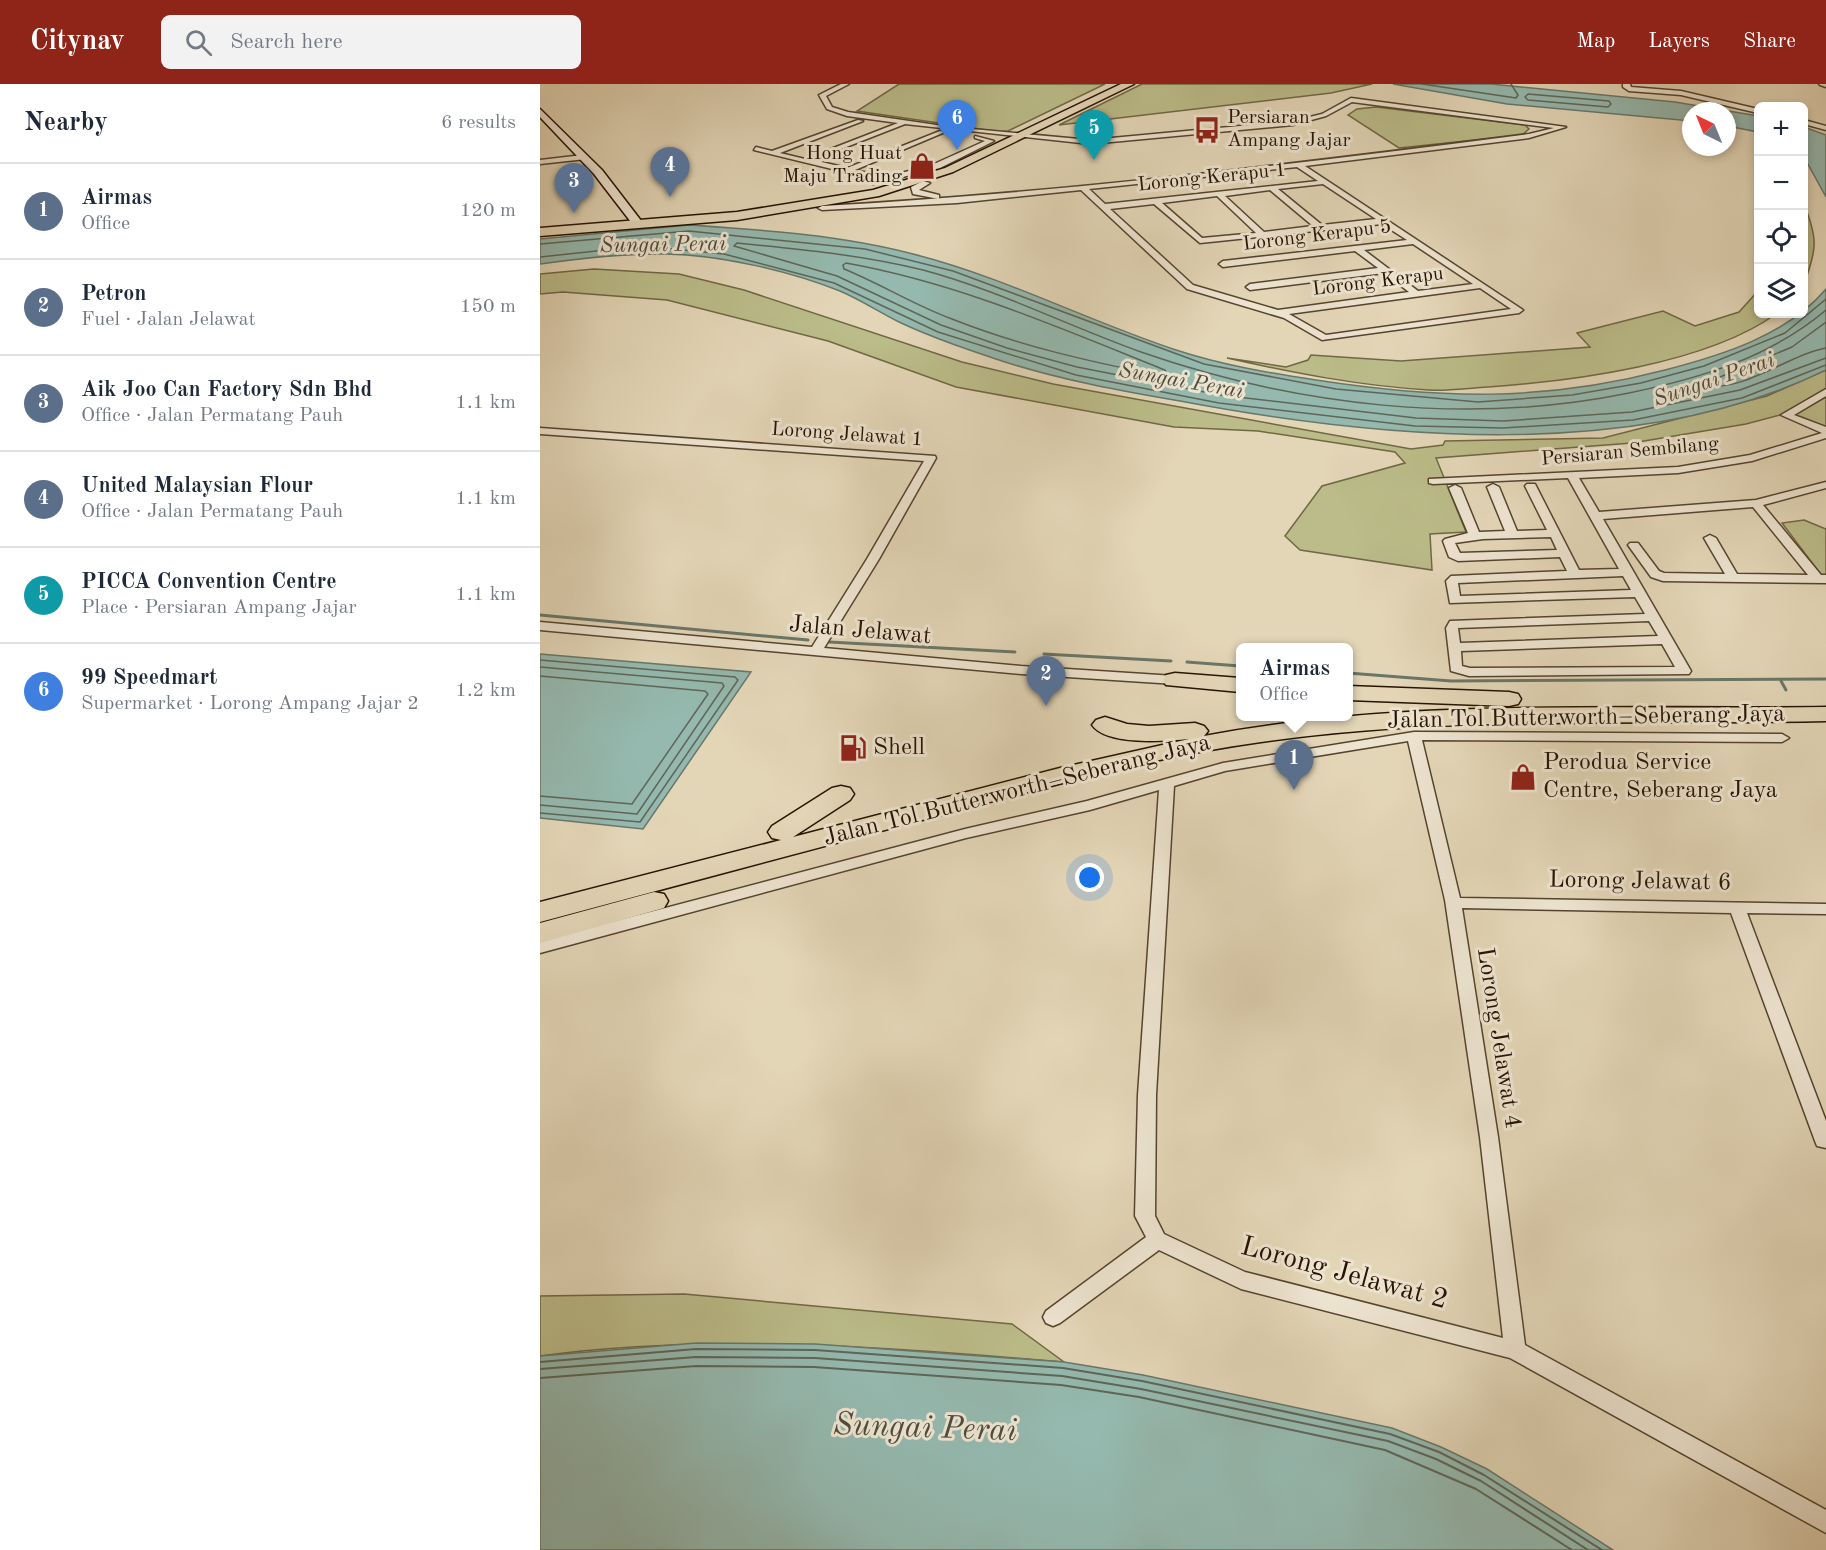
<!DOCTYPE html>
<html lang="en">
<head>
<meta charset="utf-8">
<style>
  :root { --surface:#fff; --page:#f2f2f3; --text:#1f2937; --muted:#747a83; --line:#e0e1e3; --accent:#8f2418 }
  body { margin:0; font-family:"Old Standard TT",serif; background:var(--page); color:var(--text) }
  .controls { position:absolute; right:18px; top:18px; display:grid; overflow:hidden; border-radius:9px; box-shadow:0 3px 9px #0003 }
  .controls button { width:54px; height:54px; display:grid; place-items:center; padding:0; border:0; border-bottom:2px solid var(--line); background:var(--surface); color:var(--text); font:30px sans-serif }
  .compass { position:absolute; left:1142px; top:18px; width:54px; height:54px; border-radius:50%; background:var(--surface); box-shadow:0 3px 9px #0003; rotate:317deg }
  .you { position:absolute; left:550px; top:794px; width:21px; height:21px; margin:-15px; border:4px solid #fff; border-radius:50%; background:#1a73e8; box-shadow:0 0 0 9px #1a73e833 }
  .badge { display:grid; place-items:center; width:39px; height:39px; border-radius:50%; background:var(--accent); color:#fff; font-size:20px; font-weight:700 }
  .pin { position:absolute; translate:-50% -50px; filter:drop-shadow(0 2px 3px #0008) }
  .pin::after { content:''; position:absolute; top:32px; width:21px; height:18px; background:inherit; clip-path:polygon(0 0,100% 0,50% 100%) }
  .popup { position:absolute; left:696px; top:559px; width:117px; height:78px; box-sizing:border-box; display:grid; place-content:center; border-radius:9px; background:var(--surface); filter:drop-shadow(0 2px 4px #0005); font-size:20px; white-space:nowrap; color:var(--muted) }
  .popup b { font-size:22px; color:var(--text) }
  .popup::after { content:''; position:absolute; left:50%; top:100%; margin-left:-12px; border:12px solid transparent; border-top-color:var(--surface) }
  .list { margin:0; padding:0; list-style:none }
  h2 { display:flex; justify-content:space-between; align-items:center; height:78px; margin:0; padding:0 24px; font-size:26px }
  h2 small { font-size:20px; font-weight:400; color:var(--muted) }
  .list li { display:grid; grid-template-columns:39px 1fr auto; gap:18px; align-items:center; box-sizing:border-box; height:96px; padding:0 24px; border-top:2px solid var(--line) }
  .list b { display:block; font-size:22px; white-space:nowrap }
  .list p { margin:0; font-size:20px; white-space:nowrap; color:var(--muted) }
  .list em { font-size:20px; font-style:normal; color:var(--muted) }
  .icon { flex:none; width:33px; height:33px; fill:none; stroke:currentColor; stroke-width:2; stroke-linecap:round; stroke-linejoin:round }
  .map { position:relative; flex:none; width:1286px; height:1466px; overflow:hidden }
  header { display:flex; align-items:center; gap:36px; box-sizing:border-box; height:84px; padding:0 30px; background:var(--accent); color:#fff }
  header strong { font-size:28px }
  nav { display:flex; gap:33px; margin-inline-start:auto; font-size:21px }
  .search { width:420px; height:54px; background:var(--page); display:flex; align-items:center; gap:15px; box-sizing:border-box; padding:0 21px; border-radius:9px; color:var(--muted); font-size:22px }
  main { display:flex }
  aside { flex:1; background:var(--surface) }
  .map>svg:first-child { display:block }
  .green { fill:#bbbc89; stroke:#706844; stroke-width:1.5 }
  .water { fill:#95b9af; stroke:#697769; stroke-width:1.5 }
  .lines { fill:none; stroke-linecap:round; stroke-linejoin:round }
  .shore-far1 { stroke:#5e6658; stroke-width:1.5 }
  .shore { stroke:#5e6658; stroke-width:2 }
  .stream { stroke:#697769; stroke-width:3 }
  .street-casing { stroke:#55442e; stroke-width:3 }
  .secondary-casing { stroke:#261300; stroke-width:3 }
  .primary-casing { stroke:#261300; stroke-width:3 }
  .highway-casing { stroke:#261300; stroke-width:3 }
  .street { fill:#ede4d0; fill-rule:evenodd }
  .secondary { fill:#ede4d0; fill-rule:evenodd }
  .primary { fill:#e3d6b7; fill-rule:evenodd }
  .highway { fill:#e3d6b7; fill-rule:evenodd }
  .labels { text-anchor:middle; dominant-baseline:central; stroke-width:6; stroke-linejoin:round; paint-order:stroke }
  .far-poi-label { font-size:20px; fill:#261300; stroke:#ede4d0; text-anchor:start }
  .far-street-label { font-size:20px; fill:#261300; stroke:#ede4d0 }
  .far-water-label { font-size:22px; font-style:italic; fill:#4d4d3d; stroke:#ede4d0 }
  .street-label { font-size:24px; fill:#261300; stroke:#ede4d0 }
  .poi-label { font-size:24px; fill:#261300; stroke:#ede4d0; text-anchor:start }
  .near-street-label { font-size:28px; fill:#261300; stroke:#ede4d0 }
  .near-water-label { font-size:32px; font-style:italic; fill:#4d4d3d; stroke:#ede4d0 }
</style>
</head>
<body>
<header>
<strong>Citynav</strong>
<div class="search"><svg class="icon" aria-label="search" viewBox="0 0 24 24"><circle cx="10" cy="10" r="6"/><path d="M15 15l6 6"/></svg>Search here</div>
<nav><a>Map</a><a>Layers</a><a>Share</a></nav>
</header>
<main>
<aside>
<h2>Nearby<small>6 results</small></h2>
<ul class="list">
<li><span class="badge" style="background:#5c6f8a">1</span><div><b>Airmas</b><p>Office</p></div><em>120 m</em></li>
<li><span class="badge" style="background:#5c6f8a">2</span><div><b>Petron</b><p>Fuel · Jalan Jelawat</p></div><em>150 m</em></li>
<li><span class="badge" style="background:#5c6f8a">3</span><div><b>Aik Joo Can Factory Sdn Bhd</b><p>Office · Jalan Permatang Pauh</p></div><em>1.1 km</em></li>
<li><span class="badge" style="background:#5c6f8a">4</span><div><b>United Malaysian Flour</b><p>Office · Jalan Permatang Pauh</p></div><em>1.1 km</em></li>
<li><span class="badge" style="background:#0f9aa8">5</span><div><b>PICCA Convention Centre</b><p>Place · Persiaran Ampang Jajar</p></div><em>1.1 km</em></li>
<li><span class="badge" style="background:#3f7fe0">6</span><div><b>99 Speedmart</b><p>Supermarket · Lorong Ampang Jajar 2</p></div><em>1.2 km</em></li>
</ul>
</aside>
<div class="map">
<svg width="1286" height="1466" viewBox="0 0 1286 1466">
  <rect width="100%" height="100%" fill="#e3d6b7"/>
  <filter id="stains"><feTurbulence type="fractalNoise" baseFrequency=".00333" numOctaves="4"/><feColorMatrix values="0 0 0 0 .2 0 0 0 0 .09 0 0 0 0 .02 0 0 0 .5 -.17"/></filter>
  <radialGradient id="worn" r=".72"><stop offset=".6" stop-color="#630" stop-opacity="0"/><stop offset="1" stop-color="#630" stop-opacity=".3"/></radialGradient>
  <g class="green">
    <polygon points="359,0 565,0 468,47 460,48 317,27"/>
    <polygon points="602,0 832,0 791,9 519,41"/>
    <polygon points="836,23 985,41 989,45 982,51 859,64 808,31 817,25"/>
    <path d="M1264 120C1278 155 1277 165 1264 200Z"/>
    <polygon points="54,185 139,190 204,206 422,278 513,300 871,365 903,361 905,357 1063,354 1227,312 1286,286 1286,305 1244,330 1206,340 1092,359 896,374 926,448 890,450 892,486 760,466 745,452 782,402 865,379 855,368 718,347 634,343 416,303 288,257 127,216 23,208 0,210 0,190"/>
    <path d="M1218 207V230H1236C1166 280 1034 297 948 303 929 304 908 307 889 306 821 302 754 289 687 274L746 283 768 276 771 271 861 277 1050 263 1037 249 1123 227 1155 242 1199 228Z"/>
    <polygon points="1286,313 1286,344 1252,332"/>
    <polygon points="1264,436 1286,445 1286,491 1282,492 1242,439"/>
    <path d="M144 1210 472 1240 524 1278C350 1263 174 1249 0 1272V1212Z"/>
  </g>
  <g class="water">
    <polygon points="853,0 951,0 1135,18 1218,32 1218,48 1187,42 1187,27 1151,27 1151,37 967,20"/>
    <polygon points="1264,43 1286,51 1286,113 1264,73"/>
    <path d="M149 141C223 146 301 151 373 170 464 193 548 237 636 266 682 281 729 289 776 296 900 315 1003 318 1125 286 1183 271 1247 251 1286 205V286C1097 379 841 355 640 317 581 307 522 296 465 278 429 266 393 254 359 238 339 228 321 216 300 207 249 187 181 171 126 170 84 169 42 174 0 180V155Z"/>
    <polygon points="0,570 211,588 103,745 0,734"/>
    <polygon points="156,1259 275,1260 524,1278 603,1291 852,1344 901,1363 947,1385 1073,1466 0,1466 0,1272"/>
  </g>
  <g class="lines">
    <g class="shore-far1">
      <polyline points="882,0 976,14 978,11 971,0"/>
      <polygon points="988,10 1069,17 1071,20 1068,23 988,16 985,13"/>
      <polyline points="0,160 149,147 325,165 413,187 664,280 796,305 938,318 1032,311 1101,299 1164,282 1245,249 1286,215"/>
      <polyline points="0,173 75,165 124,164 184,170 294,199 398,248 536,291 679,319 875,342 963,344 1093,336 1202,314 1286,281"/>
      <path d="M306 179C418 199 520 244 625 286L627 290 623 292C551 278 480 262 412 235 374 221 341 200 304 185L303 181Z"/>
      <path d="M1286 226C1229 274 1161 294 1089 309 928 342 756 322 601 268 528 242 458 206 383 186 322 171 259 165 197 159L194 162 297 192 401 241 467 264 537 283 680 311 876 334 963 337 1092 328 1200 306 1286 274"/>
      <path d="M1286 238 1252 263 1168 298 1166 302C1206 307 1248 271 1286 264"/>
      <polyline points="0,576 195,593 198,596 100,738 0,729"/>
      <polyline points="0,583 182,599 184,602 97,730 0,721"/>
      <polyline points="0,592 165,607 168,610 92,720 0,712"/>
    </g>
    <g class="shore">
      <polyline points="0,1278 156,1265 275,1266 523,1284 602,1297 850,1350 899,1368 944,1391 1062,1466"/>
      <polyline points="0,1285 156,1273 275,1274 522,1292 601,1305 848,1357 896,1375 941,1397 1048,1466"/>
      <polyline points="0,1294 156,1282 274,1283 521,1301 599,1313 845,1366 936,1405 1032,1466"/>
    </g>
    <g class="stream">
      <polyline points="0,531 268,556"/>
      <polyline points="289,558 475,568"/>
      <polyline points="504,570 631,577"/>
      <polyline points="647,578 700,582"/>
      <polyline points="808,589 911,597 1286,595"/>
      <polyline points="1241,597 1246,606"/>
    </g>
    <defs>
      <g id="street">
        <path d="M301 0H309L286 12 292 23 308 28 410 43 550 56 753 37 782 30 811 14 1026 43 989 54 765 82 983 226 979 229 782 256 744 234 647 205 541 106 417 119 282 126 278 124 282 122C519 109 754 80 989 50L1014 44 812 18 786 32 753 41 550 60 365 40 273 76 307 84 400 47 405 48 315 86 328 89 325 93 214 66 216 63 232 67 318 36 323 37 240 69 265 75 358 39 307 32 287 25 279 11ZM757 83 778 97 565 120 549 105ZM783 100 836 135 782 141 738 105ZM730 106 773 142 724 148 685 112ZM677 112 716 149 662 154 622 119ZM614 120 660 159 842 140 867 156 683 177 679 180 683 183 815 167 838 184 710 200 706 203 710 206 844 189 869 208 738 226 653 201 570 125ZM873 160 933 200 878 207 824 166ZM940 204 971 225 786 251 749 230Z"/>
        <polygon points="1083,0 1090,0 1091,3 1141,7 1218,25 1218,29 1141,11 1089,7 1083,3"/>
        <polygon points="1279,0 1286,0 1286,3 1280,1"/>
        <polygon points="1264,36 1286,42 1286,46 1264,40"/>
        <polygon points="435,52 454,57 400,84 333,100 329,98 394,80 445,57 435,54"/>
        <polygon points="43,71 46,75 0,80 0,76"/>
        <polygon points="383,97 390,99 379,106 399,111 399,115 373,110 371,103"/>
        <path d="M1286 305V312L1254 331 1286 343V354L1212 377 1138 389 1039 394 1059 428 1216 416 1286 398V404L1223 421 1281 491H1286V499L1123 497 1111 493 1088 461 1090 459H1098L1119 487 1124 489 1185 490 1164 454 1170 451 1176 454 1197 490 1268 491 1213 423 1063 435 1151 587 1149 590 929 592 911 587 906 544 910 537 1105 530 1095 513 910 519 906 497 911 492 1027 487 1020 473 918 477 909 473 903 457 905 455 928 449 909 404 915 401 921 404 939 448 965 447 947 403 953 400 959 403 977 447 1007 446 985 402 987 400H995L1039 486 1079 485 1028 394 893 400 889 399V395L1138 383 1210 371 1282 349 1241 331ZM1011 453 1017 466 920 469 915 459 943 455ZM1083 492 1091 506 920 512 918 499ZM1109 537 1118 552 920 559 918 544ZM1122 560 1135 583 930 584 922 582 921 567Z"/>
        <polygon points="0,344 395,372 396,374 339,475 284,564 481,582 635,592 642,596 635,600 481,590 0,546 0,538 272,563 327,475 384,377 0,350"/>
        <path d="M874 648 1242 650 1249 654 1242 658 882 656 920 814 1286 820V830L1207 829 1286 1037V1064L1277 1062 1275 1057 1191 829 922 824 958 1053 985 1261 1286 1426V1449L970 1274 701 1205 619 1166 520 1239 513 1242 506 1239 503 1233 506 1227 606 1153 595 1132 598 1011 619 706 550 726 426 754 0 869V857L425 745 547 717 683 679ZM868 657 905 816 940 1053 963 1254 705 1188 624 1150 615 1132 616 1011 634 702 685 687Z"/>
      </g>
      <polygon id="secondary" points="0,25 62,86 102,138 102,142 94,142 54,90 0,33"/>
      <polygon id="primary" points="581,0 594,0 413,88 339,112 197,136 0,152 0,144 197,128 333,106 405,84"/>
      <g id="highway">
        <polygon points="635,589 700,594 700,608 626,601 623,596 626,591"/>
        <polygon points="808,602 969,608 978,610 981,615 978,620 969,622 808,616"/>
        <path d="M1286 623V637C1098 641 908 631 721 658 612 673 507 703 401 731 267 767 134 802 0 838V818L241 756 232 754 228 748 232 742 292 704 301 702 310 704 314 710 310 716 253 753 520 684 649 655C625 657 567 662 552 641L556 636 565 633 587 640 609 642 655 639 664 642 668 647 664 652C869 613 1079 626 1286 623Z"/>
        <polygon points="114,808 124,810 128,817 124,824 0,859 0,839"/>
      </g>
    </defs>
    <use href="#street" class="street-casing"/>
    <use href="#secondary" class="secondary-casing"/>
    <use href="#primary" class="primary-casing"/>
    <use href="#highway" class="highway-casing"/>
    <use href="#street" class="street"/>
    <use href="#secondary" class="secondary"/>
    <use href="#primary" class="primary"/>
    <use href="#highway" class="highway"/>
  </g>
  <defs>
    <symbol id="bus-bare" viewBox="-9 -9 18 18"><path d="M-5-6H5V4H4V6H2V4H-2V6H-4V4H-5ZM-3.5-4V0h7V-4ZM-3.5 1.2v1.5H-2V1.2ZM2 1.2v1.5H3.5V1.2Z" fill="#8f2418" stroke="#ede4d0" stroke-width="2.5" paint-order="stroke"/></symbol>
    <symbol id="shop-bare" viewBox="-9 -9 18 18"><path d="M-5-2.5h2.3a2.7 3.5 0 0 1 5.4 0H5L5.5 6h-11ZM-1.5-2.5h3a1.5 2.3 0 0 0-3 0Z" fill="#8f2418" stroke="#ede4d0" stroke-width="2.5" paint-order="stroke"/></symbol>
    <symbol id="fuel-bare" viewBox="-9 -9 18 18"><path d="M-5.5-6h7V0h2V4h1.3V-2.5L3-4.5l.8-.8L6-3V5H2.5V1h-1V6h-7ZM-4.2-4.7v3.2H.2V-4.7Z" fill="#8f2418" stroke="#ede4d0" stroke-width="2.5" paint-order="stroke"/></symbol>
  </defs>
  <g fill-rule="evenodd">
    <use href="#bus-bare" x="648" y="27" width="38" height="38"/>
    <use href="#shop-bare" x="363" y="63" width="38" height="38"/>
    <use href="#fuel-bare" x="294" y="645" width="38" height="38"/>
    <use href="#shop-bare" x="964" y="674" width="38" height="38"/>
  </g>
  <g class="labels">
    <g class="far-poi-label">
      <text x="687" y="34">Persiaran<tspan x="687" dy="23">Ampang Jajar</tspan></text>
      <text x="362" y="70" text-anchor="end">Hong Huat<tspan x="362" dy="23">Maju Trading</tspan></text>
    </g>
    <g class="far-street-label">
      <text transform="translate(672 94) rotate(-6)">Lorong Kerapu 1</text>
      <text transform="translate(777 152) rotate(-7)">Lorong Kerapu 5</text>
      <text transform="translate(838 198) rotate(-7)">Lorong Kerapu</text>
      <text transform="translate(307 351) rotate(4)">Lorong Jelawat 1</text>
      <text transform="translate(1090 368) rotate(-5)">Persiaran Sembilang</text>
    </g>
    <g class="far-water-label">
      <text transform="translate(123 161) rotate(-1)">Sungai Perai</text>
      <text transform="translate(1174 296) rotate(-19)">Sungai Perai</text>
      <text transform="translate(641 297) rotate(10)">Sungai Perai</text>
    </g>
    <g class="street-label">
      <text transform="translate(320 547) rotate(5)">Jalan Jelawat</text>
      <text transform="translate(1046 634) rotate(-1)">Jalan Tol Butterworth–Seberang Jaya</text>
      <text transform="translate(477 707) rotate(-14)">Jalan Tol Butterworth–Seberang Jaya</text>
      <text transform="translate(1100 798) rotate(1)">Lorong Jelawat 6</text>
      <text transform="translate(958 954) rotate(81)">Lorong Jelawat 4</text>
    </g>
    <g class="poi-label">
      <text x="333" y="664">Shell</text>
      <text x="1003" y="679">Perodua Service<tspan x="1003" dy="28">Centre, Seberang Jaya</tspan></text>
    </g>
    <g class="near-street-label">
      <text transform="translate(804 1190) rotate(15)">Lorong Jelawat 2</text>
    </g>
    <g class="near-water-label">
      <text transform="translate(385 1345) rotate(2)">Sungai Perai</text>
    </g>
  </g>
  <rect width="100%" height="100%" filter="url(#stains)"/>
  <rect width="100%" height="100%" fill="url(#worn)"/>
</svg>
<div class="controls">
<button>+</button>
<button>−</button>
<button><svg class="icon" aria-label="locate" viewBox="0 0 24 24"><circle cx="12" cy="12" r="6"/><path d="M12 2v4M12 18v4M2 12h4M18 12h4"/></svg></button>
<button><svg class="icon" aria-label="layers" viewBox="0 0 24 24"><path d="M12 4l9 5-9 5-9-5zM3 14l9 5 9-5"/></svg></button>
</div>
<svg class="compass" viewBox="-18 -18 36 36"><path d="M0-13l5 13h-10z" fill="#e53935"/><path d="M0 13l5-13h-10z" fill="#747a83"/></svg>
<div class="you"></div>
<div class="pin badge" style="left:754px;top:706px;background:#5c6f8a">1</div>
<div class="popup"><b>Airmas</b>Office</div>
<div class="pin badge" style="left:506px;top:622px;background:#5c6f8a">2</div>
<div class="pin badge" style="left:34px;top:129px;background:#5c6f8a">3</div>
<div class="pin badge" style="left:130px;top:113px;background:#5c6f8a">4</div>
<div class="pin badge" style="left:554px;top:76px;background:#0f9aa8">5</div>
<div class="pin badge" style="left:417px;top:66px;background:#3f7fe0">6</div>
</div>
</main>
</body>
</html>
